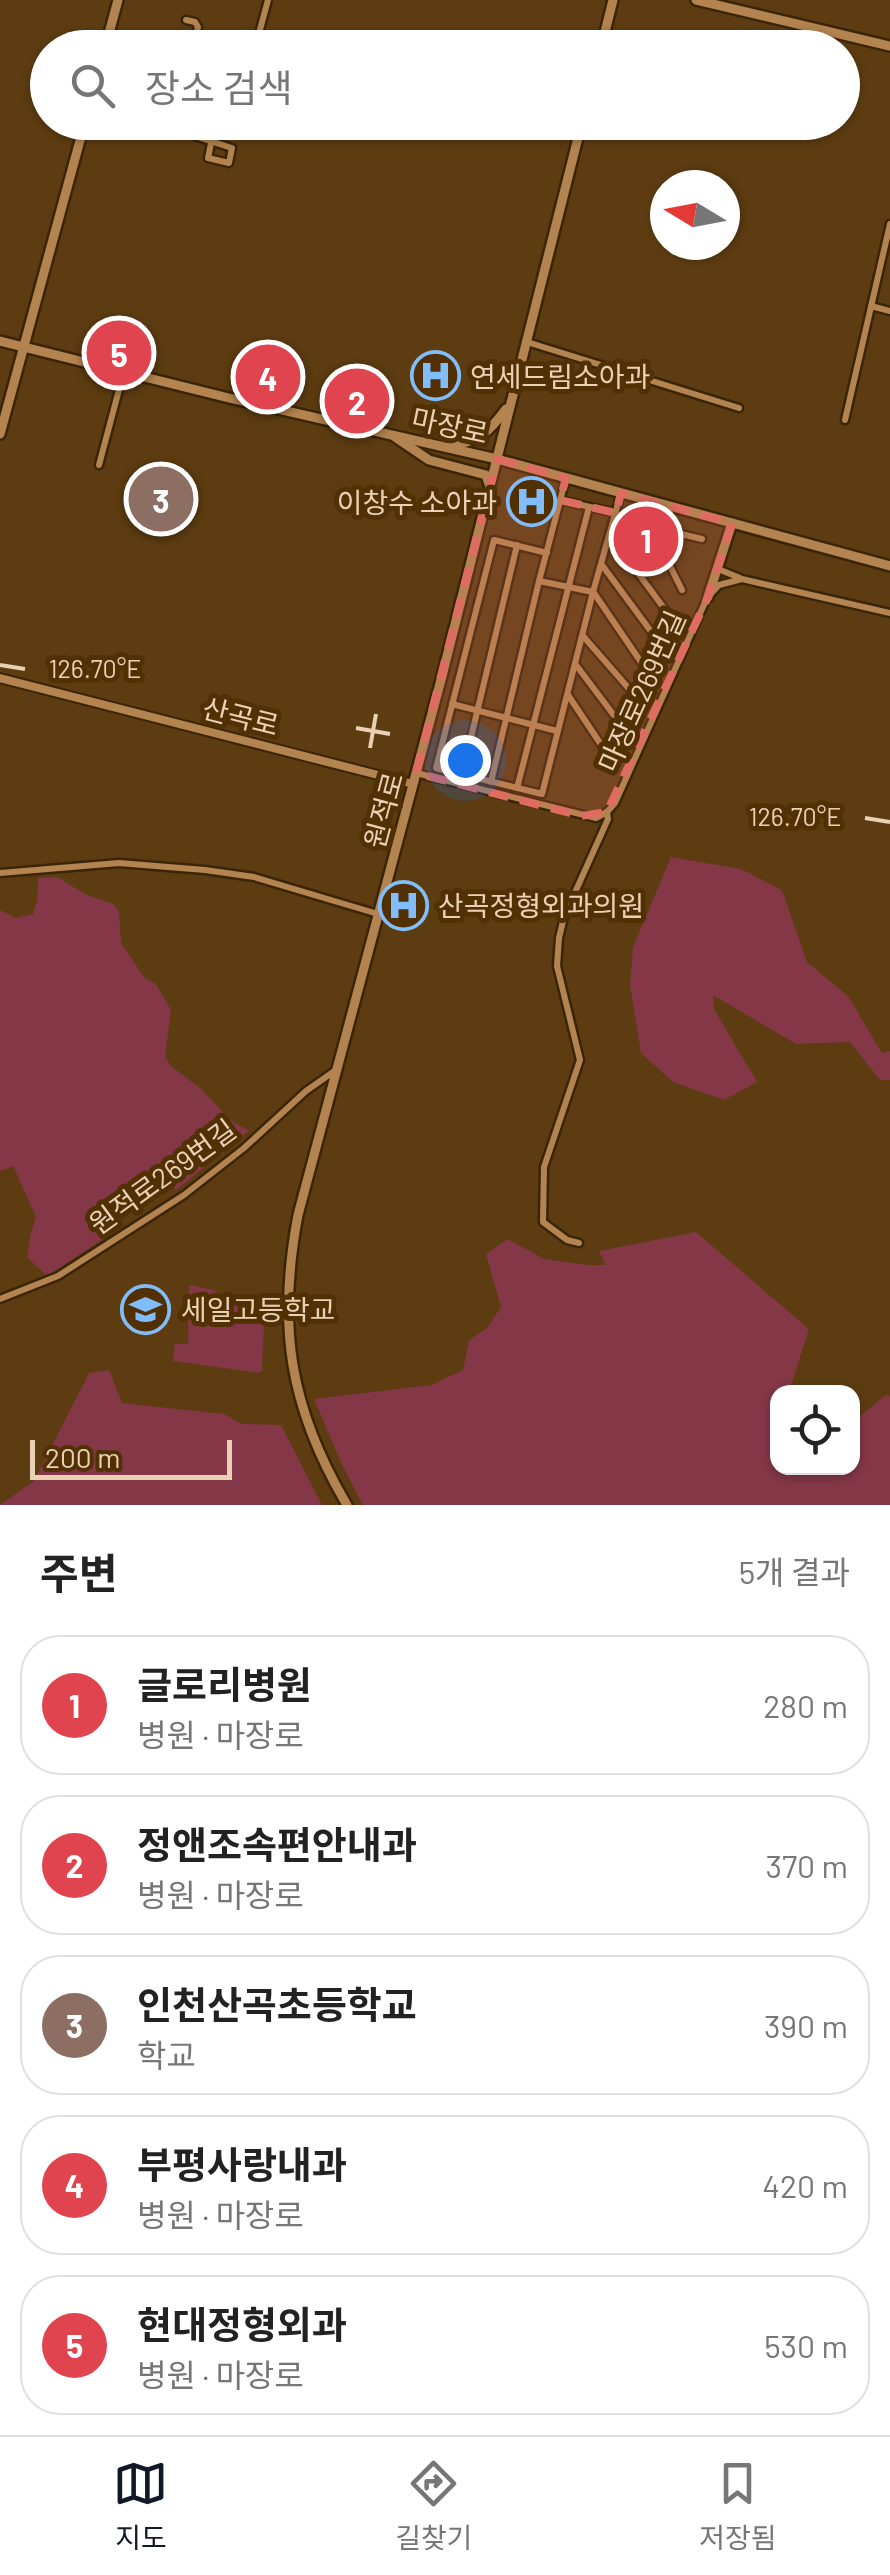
<!DOCTYPE html>
<html lang="ko">
<head>
<meta charset="utf-8">
<style>
  :root { --surface:#fff; --page:#f6f6f6; --text:#222; --muted:#767676; --line:#e0e0e0; --accent:#111827 }
  body { margin:0; font-family:Barlow,"Noto Sans KR",sans-serif; background:var(--page); color:var(--text) }
  .controls { position:absolute; right:30px; bottom:30px; display:grid; overflow:hidden; border-radius:20px; box-shadow:0 2px 8px #0004 }
  .controls button { width:90px; height:90px; display:grid; place-items:center; padding:0; border:0; border-bottom:2px solid var(--line); background:var(--surface); color:var(--text); font:50px sans-serif }
  .compass { position:absolute; left:650px; top:170px; width:90px; height:90px; border-radius:50%; background:var(--surface); box-shadow:0 2px 8px #0004; rotate:280deg }
  .scale { position:absolute; left:30px; bottom:25px; width:202px; box-sizing:border-box; padding-left:10px; border:5px solid #ead1b6; border-top:0; font-size:28px; line-height:35px; white-space:nowrap; color:#ead1b6; -webkit-text-stroke:8px #513104; paint-order:stroke }
  .you { position:absolute; left:465px; top:760px; width:35px; height:35px; margin:-25px; border:8px solid #fff; border-radius:50%; background:#1a73e8; box-shadow:0 0 0 15px #1a73e833 }
  .badge { display:grid; place-items:center; width:65px; height:65px; border-radius:50%; background:var(--accent); color:#fff; font-size:32px; font-weight:700 }
  .pin { position:absolute; translate:-50% -50%; border:5px solid #fff; box-shadow:0 2px 10px #0006 }
  .list { margin:0; padding:0; list-style:none }
  h2 { display:flex; justify-content:space-between; align-items:center; height:130px; margin:0; padding:0 40px; font-size:42px }
  h2 small { font-size:32px; font-weight:400; color:var(--muted) }
  .list li { display:grid; grid-template-columns:65px 1fr auto; gap:30px; align-items:center; box-sizing:border-box; height:140px; margin:0 20px 20px; padding:0 20px; border:2px solid var(--line); border-radius:40px }
  .list b { display:block; font-size:38px; white-space:nowrap }
  .list p { margin:0; font-size:32px; white-space:nowrap; color:var(--muted) }
  .list em { font-size:32px; font-style:normal; color:var(--muted) }
  .icon { flex:none; width:55px; height:55px; fill:none; stroke:currentColor; stroke-width:2; stroke-linecap:round; stroke-linejoin:round }
  .map { position:relative; flex:none; width:890px; height:1505px; overflow:hidden }
  .search { position:absolute; background:var(--surface); box-shadow:0 2px 8px #0004; left:30px; right:30px; top:30px; height:110px; display:flex; align-items:center; gap:25px; box-sizing:border-box; padding:0 35px; border-radius:55px; color:var(--muted); font-size:38px }
  .sheet { height:930px; background:var(--surface) }
  nav { display:flex; justify-content:space-around; align-items:center; box-sizing:border-box; height:140px; border-top:2px solid var(--line); background:var(--surface); font-size:28px; color:var(--muted) }
  nav a { display:grid; justify-items:center; gap:5px }
  nav .on { color:var(--accent) }
  .map>svg:first-child { display:block }
  .green { fill:#833747 }
  .lines { fill:none; stroke-linecap:round; stroke-linejoin:round }
  .minor-casing { stroke:#3b2507; stroke-width:11 }
  .tertiary-casing { stroke:#3b2507; stroke-width:12 }
  .secondary-casing { stroke:#3b2507; stroke-width:14 }
  .minor { stroke:#b3844f; stroke-width:6 }
  .tertiary { stroke:#b3844f; stroke-width:8 }
  .secondary { stroke:#b3844f; stroke-width:9 }
  .marked { fill:#de6c61; fill-opacity:0.2; stroke:#de6c61; stroke-width:8; stroke-dasharray:20 12; stroke-linejoin:round }
  .ticks { fill:none; stroke:#ead1b6; stroke-width:4 }
  .labels { text-anchor:middle; dominant-baseline:central; stroke-width:10; stroke-linejoin:round; paint-order:stroke }
  .poi-label { font-size:28px; fill:#ead1b6; stroke:#513104; text-anchor:start }
  .street-label { font-size:28px; fill:#ead1b6; stroke:#513104 }
  .ticks-label { font-size:25px; text-anchor:middle; fill:#ead1b6; stroke:#513104; stroke-width:10; stroke-linejoin:round; paint-order:stroke }
</style>
</head>
<body>
<div class="map">
<svg width="890" height="1505" viewBox="0 0 890 1505">
  <rect width="100%" height="100%" fill="#5d3c11"/>
  <g class="green">
    <polygon points="671,857 741,869 782,890 807,962 848,996 882,1053 890,1051 890,1080 880,1080 850,1042 796,1044 713,995 714,1009 757,1082 724,1100 673,1082 641,1053 630,985 633,947"/>
    <polygon points="57,877 85,894 113,904 119,911 121,943 144,977 156,984 171,1010 165,1057 171,1066 200,1088 228,1117 171,1161 156,1186 118,1211 114,1232 47,1276 27,1257 31,1233 36,1217 13,1166 0,1171 0,910 15,918 33,914 37,900 38,878"/>
    <polygon points="228,1119 249,1131 176,1190 164,1178"/>
    <polygon points="696,1232 809,1329 789,1392 778,1392 777,1430 774,1443 777,1444 778,1468 852,1468 853,1422 887,1394 890,1397 890,1505 363,1505 343,1467 314,1399 431,1385 463,1370 469,1340 487,1328 501,1307 486,1254 508,1239 544,1259 587,1265 606,1265 599,1251"/>
    <polygon points="189,1285 214,1290 219,1297 253,1303 264,1321 262,1371 259,1373 173,1361 175,1344 188,1344"/>
    <polygon points="109,1370 122,1403 224,1414 242,1424 281,1425 322,1505 0,1505 34,1481 89,1373"/>
  </g>
  <g class="lines">
    <defs>
      <g id="minor">
        <polyline points="186,20 195,22 198,27 193,48"/>
        <polyline points="258,38 291,48"/>
        <polyline points="255,48 268,0"/>
        <polyline points="199,122 195,136 232,148 229,163 208,158 211,143"/>
        <polyline points="871,306 890,311"/>
        <polyline points="527,342 739,408"/>
        <polyline points="845,420 890,224"/>
        <polyline points="99,465 124,371"/>
        <polyline points="566,478 539,581 593,592 621,493"/>
        <polyline points="560,500 616,513"/>
        <polyline points="614,518 702,539"/>
        <polyline points="651,528 682,590"/>
        <polyline points="610,535 669,615"/>
        <polyline points="547,553 494,540 436,768 542,794 593,592"/>
        <polyline points="602,565 658,641"/>
        <polyline points="718,569 740,578"/>
        <polyline points="594,593 645,668"/>
        <polyline points="583,636 638,699"/>
        <polyline points="576,665 622,726"/>
        <polyline points="568,695 608,755"/>
        <polyline points="452,704 557,731"/>
        <polyline points="416,773 596,818 607,812 615,803 707,598 719,585 742,579 890,613"/>
        <polyline points="462,775 517,545"/>
        <polyline points="491,782 539,581"/>
        <polyline points="517,788 589,507"/>
        <polyline points="0,873 119,863 205,870 254,877 378,914"/>
        <polyline points="579,1243 567,1240 543,1222 544,1167 580,1060 557,966 559,938 564,917 608,819 607,812"/>
        <polyline points="0,1299 58,1276 184,1195 244,1148 306,1091 336,1070"/>
      </g>
      <polyline id="tertiary" points="0,678 413,784"/>
      <g id="secondary">
        <polyline points="696,0 890,46"/>
        <polyline points="105,48 118,0"/>
        <polyline points="601,48 613,0"/>
        <polyline points="0,341 229,398 497,459 890,566"/>
        <polyline points="0,434 85,122"/>
        <polyline points="395,437 429,460 486,475 489,484"/>
        <path d="M450 445C479 442 489 432 506 409"/>
        <polyline points="708,597 732,523"/>
        <path d="M347 1505C289 1407 277 1325 298 1215L442 676 582 122"/>
      </g>
    </defs>
    <use href="#minor" class="minor-casing"/>
    <use href="#tertiary" class="tertiary-casing"/>
    <use href="#secondary" class="secondary-casing"/>
    <use href="#minor" class="minor"/>
    <use href="#tertiary" class="tertiary"/>
    <use href="#secondary" class="secondary"/>
  </g>
  <path class="marked" d="M497 459 566 478 560 500 616 513 621 493 732 523 708 597 607 812 581 816 416 773Z"/>
  <path class="ticks" d="M0 665 25 669M356 728 390 734M370 748 376 714M865 818 890 822"/>
  <defs>
    <symbol id="hospital-ring" viewBox="-11 -11 22 22"><circle r="9.5" fill="#513104" stroke="#80bdfa" stroke-width="1.5"/><path d="M-5-5h3v3.5h4V-5h3V5h-3V1.5h-4V5h-3Z" fill="#80bdfa"/></symbol>
    <symbol id="school-ring" viewBox="-11 -11 22 22"><circle r="9.5" fill="#513104" stroke="#80bdfa" stroke-width="1.5"/><path d="M0-5L7-2L0 1L-7-2ZM-4 1L0 2.5L4 1V4Q0 6-4 4Z" fill="#80bdfa"/></symbol>
  </defs>
  <g fill-rule="evenodd">
    <use href="#hospital-ring" x="408" y="348" width="55" height="55"/>
    <use href="#hospital-ring" x="504" y="474" width="55" height="55"/>
    <use href="#hospital-ring" x="376" y="878" width="55" height="55"/>
    <use href="#school-ring" x="118" y="1282" width="55" height="55"/>
  </g>
  <g class="labels">
    <g class="poi-label">
      <text x="470" y="376">연세드림소아과</text>
      <text x="497" y="502" text-anchor="end">이창수 소아과</text>
      <text x="438" y="905">산곡정형외과의원</text>
      <text x="181" y="1309">세일고등학교</text>
    </g>
    <g class="street-label">
      <text transform="translate(450 425) rotate(12)">마장로</text>
      <text transform="translate(641 691) rotate(-66)">마장로269번길</text>
      <text transform="translate(241 716) rotate(14)">산곡로</text>
      <text transform="translate(383 810) rotate(-75)">원적로</text>
      <text transform="translate(162 1176) rotate(-36)">원적로269번길</text>
    </g>
  </g>
  <g class="ticks-label">
    <text x="95" y="678">126.70°E</text>
    <text x="795" y="826">126.70°E</text>
  </g>
</svg>
<div class="controls">
<button><svg class="icon" aria-label="locate" viewBox="0 0 24 24"><circle cx="12" cy="12" r="6"/><path d="M12 2v4M12 18v4M2 12h4M18 12h4"/></svg></button>
</div>
<svg class="compass" viewBox="-18 -18 36 36"><path d="M0-13l5 13h-10z" fill="#e53935"/><path d="M0 13l5-13h-10z" fill="#767676"/></svg>
<div class="scale">200 m</div>
<div class="you"></div>
<div class="pin badge" style="left:646px;top:539px;background:#e0444e">1</div>
<div class="pin badge" style="left:357px;top:401px;background:#e0444e">2</div>
<div class="pin badge" style="left:161px;top:499px;background:#8d6e63">3</div>
<div class="pin badge" style="left:268px;top:377px;background:#e0444e">4</div>
<div class="pin badge" style="left:119px;top:353px;background:#e0444e">5</div>
<div class="search"><svg class="icon" aria-label="search" viewBox="0 0 24 24"><circle cx="10" cy="10" r="6"/><path d="M15 15l6 6"/></svg>장소 검색</div>
</div>
<section class="sheet">
<h2>주변<small>5개 결과</small></h2>
<ul class="list">
<li><span class="badge" style="background:#e0444e">1</span><div><b>글로리병원</b><p>병원 · 마장로</p></div><em>280 m</em></li>
<li><span class="badge" style="background:#e0444e">2</span><div><b>정앤조속편안내과</b><p>병원 · 마장로</p></div><em>370 m</em></li>
<li><span class="badge" style="background:#8d6e63">3</span><div><b>인천산곡초등학교</b><p>학교</p></div><em>390 m</em></li>
<li><span class="badge" style="background:#e0444e">4</span><div><b>부평사랑내과</b><p>병원 · 마장로</p></div><em>420 m</em></li>
<li><span class="badge" style="background:#e0444e">5</span><div><b>현대정형외과</b><p>병원 · 마장로</p></div><em>530 m</em></li>
</ul>
</section>
<nav>
<a class="on"><svg class="icon" aria-label="map" viewBox="0 0 24 24"><path d="M3 6l6-2 6 2 6-2v14l-6 2-6-2-6 2zM9 4v14M15 6v14"/></svg>지도</a>
<a><svg class="icon" aria-label="directions" viewBox="0 0 24 24"><path d="M12 3l9 9-9 9-9-9zM9 14v-3h6M13 9l2 2-2 2"/></svg>길찾기</a>
<a><svg class="icon" aria-label="saved" viewBox="0 0 24 24"><path d="M7 4h10v16l-5-4-5 4z"/></svg>저장됨</a>
</nav>
</body>
</html>
